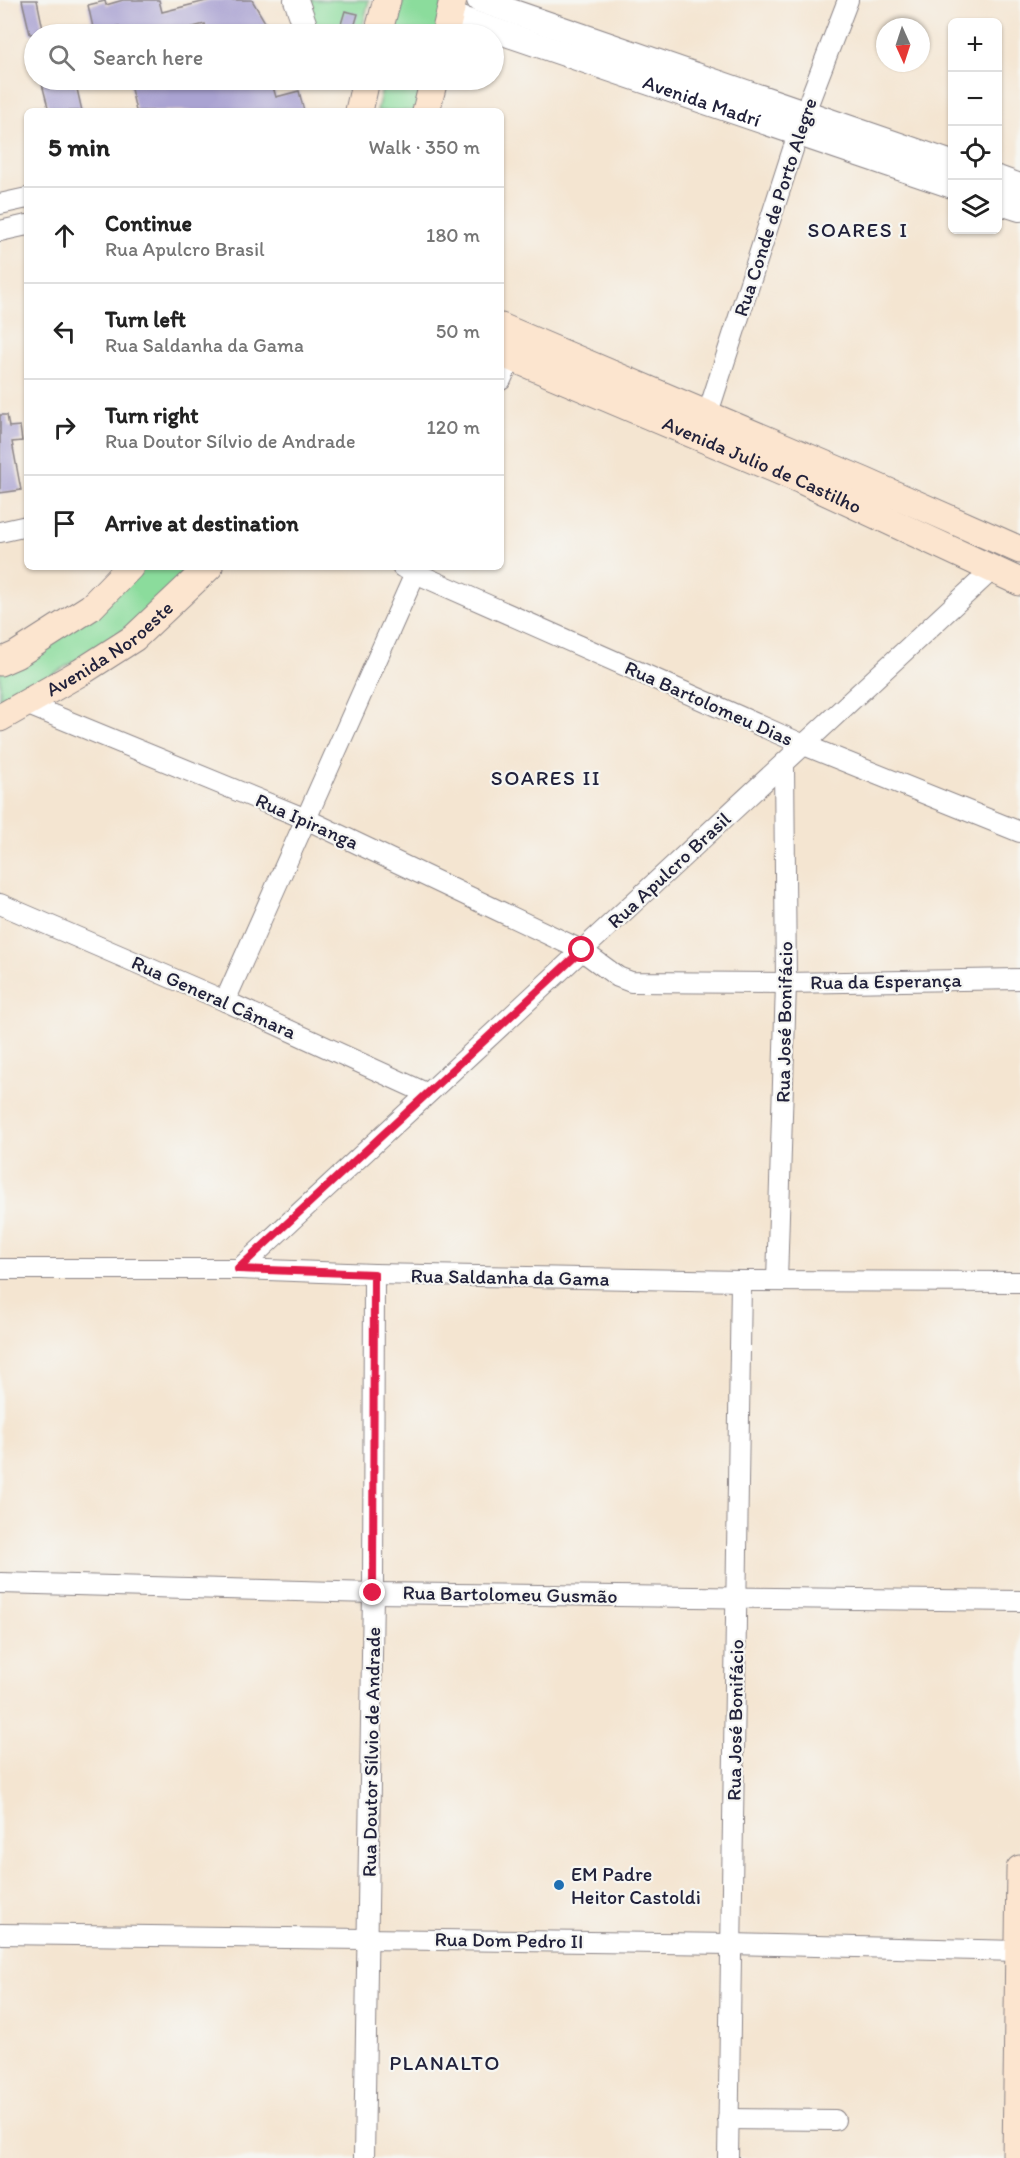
<!DOCTYPE html>
<html lang="en">
<head>
<meta charset="utf-8">
<style>
  :root { --surface:#fff; --page:#f2f2f2; --text:#222; --muted:#767676; --line:#e0e0e0 }
  body { margin:0; font-family:Itim,sans-serif; background:var(--page); color:var(--text) }
  .controls { position:absolute; right:18px; top:18px; display:grid; overflow:hidden; border-radius:9px; box-shadow:0 2px 4px #0004 }
  .controls button { width:54px; height:54px; display:grid; place-items:center; padding:0; border:0; border-bottom:2px solid var(--line); background:var(--surface); color:var(--text); font:30px sans-serif }
  .compass { position:absolute; left:876px; top:18px; width:54px; height:54px; border-radius:50%; background:var(--surface); box-shadow:0 2px 4px #0004; rotate:177deg }
  .stop { position:absolute; width:18px; height:18px; margin:-14px; border:4px solid #e11d48; border-radius:50%; background:#fff }
  .stop.end { background:#e11d48; border-color:#fff; box-shadow:0 2px 6px #0008 }
  .list { margin:0; padding:0; list-style:none }
  h2 { display:flex; justify-content:space-between; align-items:center; height:78px; margin:0; padding:0 24px; font-size:26px }
  h2 small { font-size:20px; font-weight:400; color:var(--muted) }
  .list li { display:grid; grid-template-columns:39px 1fr auto; gap:18px; align-items:center; box-sizing:border-box; height:96px; padding:0 24px; border-top:2px solid var(--line) }
  .list b { display:block; font-size:22px; white-space:nowrap }
  .list p { margin:0; font-size:20px; white-space:nowrap; color:var(--muted) }
  .list em { font-size:20px; font-style:normal; color:var(--muted) }
  .icon { flex:none; width:33px; height:33px; fill:none; stroke:currentColor; stroke-width:2; stroke-linecap:round; stroke-linejoin:round }
  .map { position:relative; flex:none; width:1020px; height:2158px; overflow:hidden }
  .search { position:absolute; background:var(--surface); box-shadow:0 2px 4px #0004; left:24px; top:24px; width:480px; height:66px; display:flex; align-items:center; gap:15px; box-sizing:border-box; padding:0 21px; border-radius:33px; color:var(--muted); font-size:22px }
  .panel { position:absolute; background:var(--surface); box-shadow:0 2px 4px #0004; left:24px; top:108px; width:480px; height:462px; border-radius:9px }
  .map>svg:first-child { display:block }
  .green { fill:#8bdc9c; stroke:#567f6c; stroke-width:1.5 }
  .building { fill:#aaa3d2 }
  .lines { fill:none; stroke-linecap:round; stroke-linejoin:round }
  .minor-casing { stroke:#8b8486; stroke-width:22 }
  .tertiary-casing { stroke:#8b8486; stroke-width:26 }
  .secondary-casing { stroke:#8b8486; stroke-width:29 }
  .minor { stroke:#fff; stroke-width:20 }
  .tertiary { stroke:#fff; stroke-width:24 }
  .secondary { stroke:#fce5cf; stroke-width:27 }
  .route { stroke:#e11d48; stroke-width:8 }
  .poi-dot { fill:#1f6fb2; stroke:#f6f6f2; stroke-width:2 }
  .labels { text-anchor:middle; dominant-baseline:central; stroke-width:4.5; stroke-linejoin:round; paint-order:stroke }
  .street-label { font-size:20px; fill:#22223b; stroke:#f6f6f2 }
  .poi-label { font-size:20px; fill:#22223b; stroke:#f6f6f2; text-anchor:start }
  .neighbourhood-label { font-size:21px; letter-spacing:1.5px; fill:#22223b; stroke:#f6f6f2 }
</style>
</head>
<body>
<div class="map">
<svg width="1020" height="2158" viewBox="0 0 1020 2158">
  <rect width="100%" height="100%" fill="#f6f6f2"/>
  <filter id="ink" filterUnits="userSpaceOnUse"><feTurbulence type="fractalNoise" baseFrequency=".0167" numOctaves="2"/><feDisplacementMap in="SourceGraphic" scale="12" xChannelSelector="R" yChannelSelector="G"/><feConvolveMatrix kernelMatrix="1 2 1 2 8 2 1 2 1" color-interpolation-filters="sRGB"/></filter>
  <filter id="wash" filterUnits="userSpaceOnUse"><feTurbulence type="fractalNoise" baseFrequency=".008" numOctaves="4" result="noise"/><feDisplacementMap in="SourceGraphic" scale="24" xChannelSelector="R" yChannelSelector="G"/><feGaussianBlur stdDeviation="1.35" result="paint"/><feColorMatrix in="noise" values="0 0 0 0 0 0 0 0 0 0 0 0 0 0 0 0 0 1.4 0 .05"/><feComposite in="paint" operator="in"/></filter>
  <g filter="url(#wash)">
    <rect width="100%" height="100%" fill="#f4e5d1"/>
    <g class="green">
      <polygon points="305,0 369,0 361,34 316,34"/>
      <polygon points="403,0 444,0 436,34 395,34"/>
      <polygon points="384,80 426,80 418,111 377,111"/>
      <polygon points="143,567 194,567 129,627 89,653 0,705 0,673"/>
    </g>
    <g id="blocks">
      <g class="building">
        <polygon points="22,0 37,0 44,34 30,34"/>
        <polygon points="123,0 159,0 162,12 210,0 252,0 272,34 208,34 205,24 166,34 121,34 119,26 94,32 88,5 105,1 106,5"/>
        <polygon points="345,11 358,14 352,34 338,34"/>
        <polygon points="41,80 75,80 82,111 49,111"/>
        <polygon points="129,80 154,80 154,82 166,80 271,80 276,97 299,91 304,111 136,111"/>
        <polygon points="0,415 7,415 9,427 20,426 22,441 12,442 21,490 0,493"/>
      </g>
    </g>
  </g>
  <g filter="url(#ink)">
    <use href="#blocks" fill-opacity="0" stroke="#8b8486" stroke-width="1.5"/>
    <g class="lines">
      <defs>
        <g id="minor">
          <polyline points="0,204 27,198"/>
          <polyline points="0,231 27,225"/>
          <polyline points="501,380 511,357"/>
          <polyline points="707,416 805,112 848,0"/>
          <polyline points="0,532 27,526"/>
          <polyline points="402,567 804,745 1020,832"/>
          <polyline points="26,704 306,819 581,950 618,977 631,982 786,983 1020,979"/>
          <polyline points="0,904 225,1001 426,1093"/>
          <polyline points="225,1001 418,567"/>
          <polyline points="0,1269 239,1269 374,1274 741,1281 1020,1282"/>
          <polyline points="239,1269 993,569"/>
          <polyline points="777,1281 786,983 784,764"/>
          <polyline points="0,1583 373,1593 1020,1601"/>
          <polyline points="0,1934 731,1944 1018,1951"/>
          <polyline points="728,2119 835,2120"/>
          <polyline points="364,2158 373,1593 374,1274"/>
          <polyline points="728,2158 741,1281"/>
        </g>
        <g id="tertiary">
          <polyline points="296,0 308,34"/>
          <polyline points="479,0 952,163"/>
          <path id="s1" d="M450 15 952 186"/>
          <polyline points="998,178 1020,186"/>
          <polyline points="998,202 1020,209"/>
        </g>
        <g id="secondary">
          <polyline points="378,34 387,0"/>
          <polyline points="445,34 453,0"/>
          <polyline points="359,111 366,80"/>
          <polyline points="426,111 434,80"/>
          <polyline points="501,327 864,481 1020,550"/>
          <path id="s2" d="M501 353 801 480 1020 582"/>
          <polyline points="0,662 16,655 91,607 130,567"/>
          <path id="s3" d="M0 718 81 672 134 638 209 567"/>
          <polyline points="1016,2158 1020,1869"/>
        </g>
      </defs>
      <use href="#minor" class="minor-casing"/>
      <use href="#tertiary" class="tertiary-casing"/>
      <use href="#secondary" class="secondary-casing"/>
      <use href="#minor" class="minor"/>
      <use href="#tertiary" class="tertiary"/>
      <use href="#secondary" class="secondary"/>
    </g>
  </g>
  <g class="lines" filter="url(#ink)">
    <polyline class="route" points="373,1593 374,1274 238,1269 582,950"/>
  </g>
  <circle class="poi-dot" cx="559" cy="1885" r="6"/>
  <g class="labels">
    <g class="street-label">
      <text stroke="none"><textPath href="#s1" startOffset="266">Avenida Madrí</textPath></text>
      <text transform="translate(775 207) rotate(-72)">Rua Conde de Porto Alegre</text>
      <text stroke="none"><textPath href="#s2" startOffset="284">Avenida Julio de Castilho</textPath></text>
      <text stroke="none"><textPath href="#s3" startOffset="130">Avenida Noroeste</textPath></text>
      <text transform="translate(709 703) rotate(24)">Rua Bartolomeu Dias</text>
      <text transform="translate(307 821) rotate(24)">Rua Ipiranga</text>
      <text transform="translate(669 870) rotate(-43)">Rua Apulcro Brasil</text>
      <text transform="translate(886 981) rotate(-1)">Rua da Esperança</text>
      <text transform="translate(214 997) rotate(24)">Rua General Câmara</text>
      <text transform="translate(784 1022) rotate(-89)">Rua José Bonifácio</text>
      <text transform="translate(510 1277) rotate(1)">Rua Saldanha da Gama</text>
      <text transform="translate(510 1594) rotate(1)">Rua Bartolomeu Gusmão</text>
      <text transform="translate(735 1720) rotate(-89)">Rua José Bonifácio</text>
      <text transform="translate(371 1752) rotate(-89)">Rua Doutor Sílvio de Andrade</text>
      <text transform="translate(509 1940) rotate(1)">Rua Dom Pedro II</text>
    </g>
    <g class="poi-label">
      <text x="571" y="1874">EM Padre<tspan x="571" dy="23">Heitor Castoldi</tspan></text>
    </g>
    <g class="neighbourhood-label">
      <text x="858" y="229">SOARES I</text>
      <text x="546" y="777">SOARES II</text>
      <text x="445" y="2062">PLANALTO</text>
    </g>
  </g>
</svg>
<div class="controls">
<button>+</button>
<button>−</button>
<button><svg class="icon" aria-label="locate" viewBox="0 0 24 24"><circle cx="12" cy="12" r="6"/><path d="M12 2v4M12 18v4M2 12h4M18 12h4"/></svg></button>
<button><svg class="icon" aria-label="layers" viewBox="0 0 24 24"><path d="M12 4l9 5-9 5-9-5zM3 14l9 5 9-5"/></svg></button>
</div>
<svg class="compass" viewBox="-18 -18 36 36"><path d="M0-13l5 13h-10z" fill="#e53935"/><path d="M0 13l5-13h-10z" fill="#767676"/></svg>
<div class="stop" style="left:582px;top:950px"></div>
<div class="stop end" style="left:373px;top:1593px"></div>
<div class="search"><svg class="icon" aria-label="search" viewBox="0 0 24 24"><circle cx="10" cy="10" r="6"/><path d="M15 15l6 6"/></svg>Search here</div>
<section class="panel">
<h2>5 min<small>Walk · 350 m</small></h2>
<ul class="list">
<li><svg class="icon" aria-label="ahead" viewBox="0 0 24 24"><path d="M12 20V5M6 11l6-6 6 6"/></svg><div><b>Continue</b><p>Rua Apulcro Brasil</p></div><em>180 m</em></li>
<li><svg class="icon" aria-label="left" viewBox="0 0 24 24"><path d="M17 20v-9H6M10 6l-5 5 5 5"/></svg><div><b>Turn left</b><p>Rua Saldanha da Gama</p></div><em>50 m</em></li>
<li><svg class="icon" aria-label="right" viewBox="0 0 24 24"><path d="M7 20v-9h11M14 6l5 5-5 5"/></svg><div><b>Turn right</b><p>Rua Doutor Sílvio de Andrade</p></div><em>120 m</em></li>
<li><svg class="icon" aria-label="arrive" viewBox="0 0 24 24"><path d="M6 21V4h12l-3 4 3 4H6"/></svg><div><b>Arrive at destination</b></div></li>
</ul>
</section>
</div>
</body>
</html>
